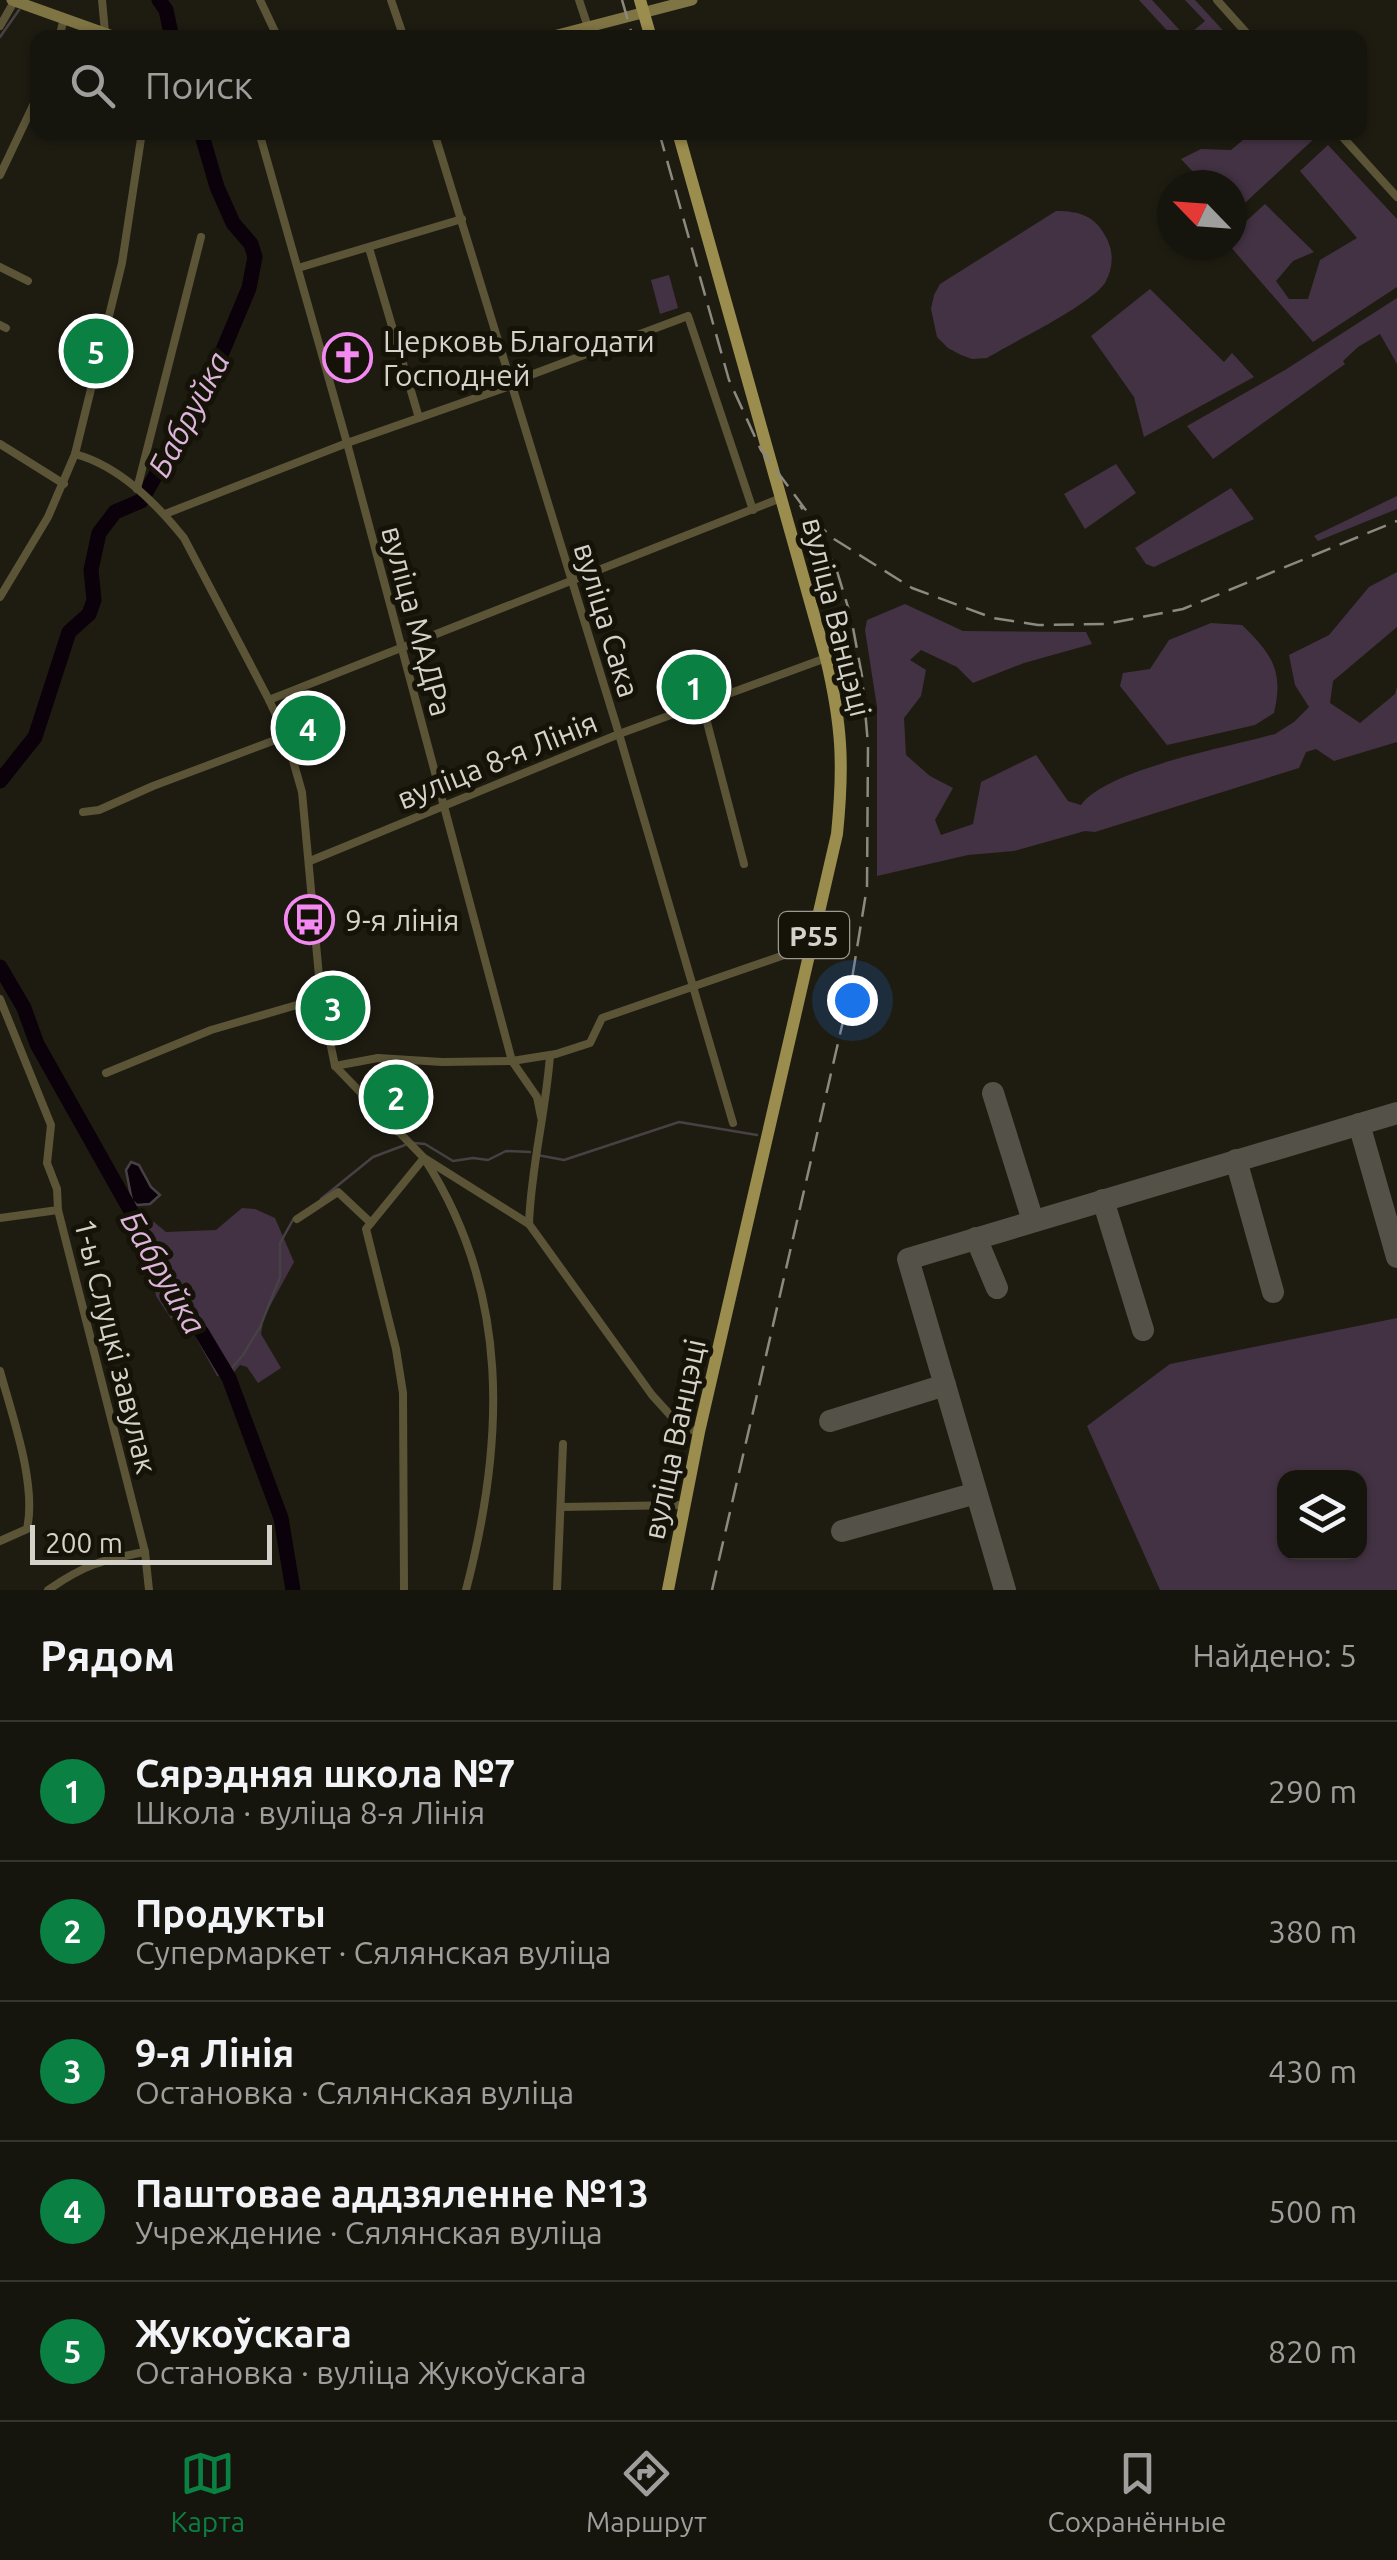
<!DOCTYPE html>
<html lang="ru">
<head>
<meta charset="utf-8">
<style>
  :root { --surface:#16150d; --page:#1f1e16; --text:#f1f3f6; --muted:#9e9f9d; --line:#35342e; --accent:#0b8043 }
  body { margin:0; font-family:Ubuntu,sans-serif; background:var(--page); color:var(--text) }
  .controls { position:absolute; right:30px; bottom:30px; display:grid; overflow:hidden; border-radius:20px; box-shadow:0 2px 8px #0004 }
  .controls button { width:90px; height:90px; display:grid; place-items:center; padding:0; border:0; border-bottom:2px solid var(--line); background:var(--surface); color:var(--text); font:50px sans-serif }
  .compass { position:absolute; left:1157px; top:170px; width:90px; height:90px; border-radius:50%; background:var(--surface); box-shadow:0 2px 8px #0004; rotate:295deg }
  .scale { position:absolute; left:30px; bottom:25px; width:242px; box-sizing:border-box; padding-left:10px; border:5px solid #d4d2cb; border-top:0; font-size:28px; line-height:35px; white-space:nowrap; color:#d4d2cb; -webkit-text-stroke:8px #151308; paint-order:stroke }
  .you { position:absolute; left:852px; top:1000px; width:35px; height:35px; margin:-25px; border:8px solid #fff; border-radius:50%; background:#1a73e8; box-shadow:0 0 0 15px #1a73e833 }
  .badge { display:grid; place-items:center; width:65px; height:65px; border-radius:50%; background:var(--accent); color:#fff; font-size:32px; font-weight:700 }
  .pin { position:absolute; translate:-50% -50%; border:5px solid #fff; box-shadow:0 2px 10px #0006 }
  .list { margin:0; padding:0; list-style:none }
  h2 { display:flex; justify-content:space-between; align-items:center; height:130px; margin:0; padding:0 40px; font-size:42px }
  h2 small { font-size:32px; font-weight:400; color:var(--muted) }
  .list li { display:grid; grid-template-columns:65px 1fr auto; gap:30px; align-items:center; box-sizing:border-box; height:140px; padding:0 40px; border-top:2px solid var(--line) }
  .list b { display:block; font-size:38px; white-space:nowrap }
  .list p { margin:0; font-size:32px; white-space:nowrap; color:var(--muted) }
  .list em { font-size:32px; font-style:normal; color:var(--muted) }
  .icon { flex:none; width:55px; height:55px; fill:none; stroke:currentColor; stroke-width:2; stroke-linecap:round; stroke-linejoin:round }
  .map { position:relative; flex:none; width:1397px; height:1590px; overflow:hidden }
  .search { position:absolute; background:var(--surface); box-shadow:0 2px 8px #0004; left:30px; right:30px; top:30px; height:110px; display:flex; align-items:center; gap:25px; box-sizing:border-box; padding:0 35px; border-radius:20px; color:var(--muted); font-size:38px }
  .sheet { height:830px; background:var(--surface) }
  nav { display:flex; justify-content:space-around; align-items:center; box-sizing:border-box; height:140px; border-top:2px solid var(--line); background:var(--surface); font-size:28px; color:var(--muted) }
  nav a { display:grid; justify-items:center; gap:5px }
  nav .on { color:var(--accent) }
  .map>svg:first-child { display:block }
  .green { fill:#433243; fill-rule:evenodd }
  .water { fill:#0a010a; stroke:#474044; stroke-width:2.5 }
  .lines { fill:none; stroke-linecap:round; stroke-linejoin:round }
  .stream { stroke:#474044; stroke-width:2.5 }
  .river { stroke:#0a010a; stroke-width:15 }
  .taxiway { stroke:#545248; stroke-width:22 }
  .street { stroke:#5b5437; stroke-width:8 }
  .secondary { stroke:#7f7444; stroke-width:11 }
  .primary { stroke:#9b8d4e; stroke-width:12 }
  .rail { stroke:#8b8980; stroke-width:2.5; stroke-dasharray:20 10; stroke-linecap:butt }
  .labels { text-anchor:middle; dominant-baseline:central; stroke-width:10; stroke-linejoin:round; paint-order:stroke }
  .shield { fill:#151308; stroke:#9b9990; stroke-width:2.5 }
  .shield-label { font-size:28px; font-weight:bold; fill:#d4d2cb }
  .poi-label { font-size:30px; fill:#d4d2cb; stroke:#151308; text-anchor:start }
  .street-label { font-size:30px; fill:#d4d2cb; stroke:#151308 }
  .water-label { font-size:32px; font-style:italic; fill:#ddb4db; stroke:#151308 }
</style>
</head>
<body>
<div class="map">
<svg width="1397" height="1590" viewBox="0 0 1397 1590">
  <rect width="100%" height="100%" fill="#1e1c11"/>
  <g class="green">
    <polygon points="1139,0 1152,0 1186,37 1205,21 1185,0 1195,0 1229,37 1213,35 1209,37 1173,37"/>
    <polygon points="1316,133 1318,135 1232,215 1232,185 1197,185 1196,175 1181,159 1201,149 1231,150 1249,135"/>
    <polygon points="1328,145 1397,219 1397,287 1313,342 1229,245 1232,245 1232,234 1265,204 1314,252 1293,261 1276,281 1289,299 1308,299 1320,260 1357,238 1300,171"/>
    <path d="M1056 211C1080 211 1096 216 1107 239 1114 253 1113 269 1105 283 1089 306 1013 342 987 358L972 359 961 355 948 348 937 337 931 309 934 295 940 284Z"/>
    <polygon points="669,275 678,308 660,314 651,280"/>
    <polygon points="1150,289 1224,362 1232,353 1254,377 1144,437 1134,397 1091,336"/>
    <polygon points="1397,298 1397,364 1380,334 1358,347 1343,361 1345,364 1213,459 1187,426 1285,370"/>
    <polygon points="1116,464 1136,493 1085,529 1064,494"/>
    <polygon points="1231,488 1254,519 1154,567 1146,564 1135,548"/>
    <polygon points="1397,496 1397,509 1318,541 1314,536"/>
    <path d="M1397 572V627L1333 681 1330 703 1360 723 1395 694 1397 687V742L1334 761 1316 749 1306 752 1299 768 1095 832 1085 831 1014 851 968 855 877 876V707L865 630 867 620 905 604 963 631 1086 632 1092 644 1024 663 973 683 957 667 921 650 910 660 926 670 921 696 904 718 906 755 930 776 953 788 935 820 941 835 973 824 981 782 1036 755 1068 801 1081 805C1107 769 1229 747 1275 734L1294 722 1309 707 1295 685 1289 655 1329 635 1369 587Z"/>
    <path d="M1211 623 1242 625C1272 654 1284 671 1274 713L1255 725 1167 745 1120 686 1123 673 1150 669 1169 640Z"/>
    <polygon points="242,1208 255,1209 275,1218 294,1262 264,1317 261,1334 281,1368 258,1383 247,1367 240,1365 229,1378 217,1376 195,1336 172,1320 156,1296 153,1270 135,1232 145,1223 154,1222 166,1232 216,1230"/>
    <path d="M1397 1318V1590H1160L1087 1426 1170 1364ZM1284 1478H1360V1552H1284Z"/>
  </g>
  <polygon class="water" points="131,1162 139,1165 151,1187 160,1195 150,1204 137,1205 132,1201 126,1170"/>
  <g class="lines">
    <g class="stream">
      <polyline points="0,37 19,10"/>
      <polyline points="414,1143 425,1144 453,1161 473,1158 488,1160 506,1151 530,1152"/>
      <polyline points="537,1155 564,1160 679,1122 757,1135"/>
      <polyline points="321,1199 373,1157 405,1145"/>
      <polyline points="226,1375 243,1355 260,1327 280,1277 280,1243 294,1218"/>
    </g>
    <g class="river">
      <polyline points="159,0 166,10 172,38"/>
      <polyline points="0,781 35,737 69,632 89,614 94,600 91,570 99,533 115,512 141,501 213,374 249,288 255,257 251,244 233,223 217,187 201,132"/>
      <polyline points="0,967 24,1008 37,1044 132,1213 168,1285 202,1333 229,1378 281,1518 293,1590"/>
    </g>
    <g class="taxiway">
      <polyline points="993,1093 1033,1221"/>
      <polyline points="1359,1124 1397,1257"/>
      <polyline points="1236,1160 1273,1292"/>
      <polyline points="1103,1200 1143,1330"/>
      <polyline points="976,1238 997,1288"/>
      <polyline points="830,1421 945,1385"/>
      <polyline points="842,1531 976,1493"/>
      <polyline points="1005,1590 908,1259 1397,1113"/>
    </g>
    <g class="street">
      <polyline points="102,0 105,32"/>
      <polyline points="260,0 278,38"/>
      <polyline points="391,0 404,38"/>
      <polyline points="579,0 588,27"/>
      <polyline points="1217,0 1251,38"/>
      <polyline points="0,26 15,0"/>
      <polyline points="59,38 64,18"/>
      <polyline points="259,132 347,443 512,1061 537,1097 541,1117"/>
      <polyline points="434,132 619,734 733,1123"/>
      <polyline points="1338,132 1397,197"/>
      <polyline points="0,175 38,95"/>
      <polyline points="369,248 419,418"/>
      <polyline points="0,267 28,281"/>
      <polyline points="298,268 462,219"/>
      <polyline points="0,325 6,328"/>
      <polyline points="512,382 688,316 753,510"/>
      <polyline points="0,444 64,484"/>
      <path d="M75 454C119 466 155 502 184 538L269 700 286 736 302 792 321 998 335 1066 424 1158 529 1224 652 1395 681 1427 699 1432"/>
      <polyline points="137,489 201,237"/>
      <polyline points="165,514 347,443 513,385"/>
      <polyline points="0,597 48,517 75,454 122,263 142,132"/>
      <polyline points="269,700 781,498"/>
      <polyline points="702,703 744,864"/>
      <polyline points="83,812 99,810 153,786 286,736"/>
      <polyline points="310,861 619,734 826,658"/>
      <polyline points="0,999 51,1125 47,1163 57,1189 58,1210 0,1218"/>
      <polyline points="335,1066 378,1058 442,1062 512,1061 556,1054 590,1043 602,1018 796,951 810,951"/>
      <polyline points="106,1073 211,1030 321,998"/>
      <polyline points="58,1210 145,1552 149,1590"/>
      <polyline points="297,1219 338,1192 371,1223"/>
      <path d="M529 1224C531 1166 546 1112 550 1055"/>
      <path d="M0 1371C12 1415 37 1484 27 1529L0 1541"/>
      <polyline points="561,1507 684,1505"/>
      <path d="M48 1590C84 1565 101 1560 145 1552"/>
      <path d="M404 1590 403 1393 396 1349 366 1229 424 1158C511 1292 505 1441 466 1590"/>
      <polyline points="557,1590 563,1444"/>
    </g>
    <g class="secondary">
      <polyline points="12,0 118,38"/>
      <polyline points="546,38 692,0"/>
    </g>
    <g class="primary">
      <polyline points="640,0 651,38"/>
      <path d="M668 1590 699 1432 837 834C844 765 842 725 826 658L678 132"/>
    </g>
    <g class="rail">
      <polyline points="622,0 633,38"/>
      <polyline points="659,132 729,380 761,450 814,521 834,539 912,588 993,618 1038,625 1106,624 1183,609 1397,521"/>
      <polyline points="712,1590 850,991 867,887 868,744 862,676 851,617 836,568 800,505"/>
    </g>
  </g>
  <defs>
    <symbol id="church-ring" viewBox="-11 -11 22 22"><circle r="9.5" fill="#151308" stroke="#f38af1" stroke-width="1.5"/><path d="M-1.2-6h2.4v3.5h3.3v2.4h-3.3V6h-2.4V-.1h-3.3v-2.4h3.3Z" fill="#f38af1"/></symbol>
    <symbol id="bus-ring" viewBox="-11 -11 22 22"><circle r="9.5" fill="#151308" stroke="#f38af1" stroke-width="1.5"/><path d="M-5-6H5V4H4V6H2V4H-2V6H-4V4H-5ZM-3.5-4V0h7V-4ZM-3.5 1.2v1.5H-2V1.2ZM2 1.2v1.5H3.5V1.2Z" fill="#f38af1"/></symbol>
  </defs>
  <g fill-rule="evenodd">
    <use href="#church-ring" x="320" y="330" width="55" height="55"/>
    <use href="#bus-ring" x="282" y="892" width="55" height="55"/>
  </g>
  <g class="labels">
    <rect class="shield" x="779" y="912" width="70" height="46" rx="8"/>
    <g class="shield-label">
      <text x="814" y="935">Р55</text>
    </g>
    <g class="poi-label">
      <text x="383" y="341">Церковь Благодати<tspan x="383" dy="34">Господней</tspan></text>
      <text x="345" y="920">9-я лінія</text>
    </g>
    <g class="street-label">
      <text transform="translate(837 617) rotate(76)">вуліца Ванцэці</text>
      <text transform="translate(607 620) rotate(73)">вуліца Сака</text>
      <text transform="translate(417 621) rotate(75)">вуліца МАДРа</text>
      <text transform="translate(497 760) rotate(-22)">вуліца 8-я Лінія</text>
      <text transform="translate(116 1346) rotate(76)">1-ы Слуцкі завулак</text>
      <text transform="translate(674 1439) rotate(-78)">вуліца Ванцэці</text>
    </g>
    <g class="water-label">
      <text transform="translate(188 414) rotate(-62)">Бабруйка</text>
      <text transform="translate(164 1272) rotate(60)">Бабруйка</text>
    </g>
  </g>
</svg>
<div class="controls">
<button><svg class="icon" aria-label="layers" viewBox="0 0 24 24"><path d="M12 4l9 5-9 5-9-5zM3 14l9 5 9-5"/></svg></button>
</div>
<svg class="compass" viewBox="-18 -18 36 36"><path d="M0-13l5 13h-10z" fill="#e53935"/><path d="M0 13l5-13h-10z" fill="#9e9f9d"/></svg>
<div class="scale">200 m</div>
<div class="you"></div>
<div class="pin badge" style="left:694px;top:687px">1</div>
<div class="pin badge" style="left:396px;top:1097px">2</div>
<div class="pin badge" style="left:333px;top:1008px">3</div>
<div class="pin badge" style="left:308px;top:728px">4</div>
<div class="pin badge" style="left:96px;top:351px">5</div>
<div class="search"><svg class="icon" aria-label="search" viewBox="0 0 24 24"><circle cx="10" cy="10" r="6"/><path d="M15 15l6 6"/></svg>Поиск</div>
</div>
<section class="sheet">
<h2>Рядом<small>Найдено: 5</small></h2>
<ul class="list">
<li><span class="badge">1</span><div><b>Сярэдняя школа №7</b><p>Школа · вуліца 8-я Лінія</p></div><em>290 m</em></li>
<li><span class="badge">2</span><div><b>Продукты</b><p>Супермаркет · Сялянская вуліца</p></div><em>380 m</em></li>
<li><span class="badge">3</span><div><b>9-я Лінія</b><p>Остановка · Сялянская вуліца</p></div><em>430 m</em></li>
<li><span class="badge">4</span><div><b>Паштовае аддзяленне №13</b><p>Учреждение · Сялянская вуліца</p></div><em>500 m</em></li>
<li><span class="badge">5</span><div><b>Жукоўскага</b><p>Остановка · вуліца Жукоўскага</p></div><em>820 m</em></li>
</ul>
</section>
<nav>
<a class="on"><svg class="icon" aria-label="map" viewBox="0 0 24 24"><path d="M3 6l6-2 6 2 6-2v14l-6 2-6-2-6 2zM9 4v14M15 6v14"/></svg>Карта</a>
<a><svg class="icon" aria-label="directions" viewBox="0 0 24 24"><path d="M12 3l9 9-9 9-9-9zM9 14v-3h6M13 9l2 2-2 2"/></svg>Маршрут</a>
<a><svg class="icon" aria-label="saved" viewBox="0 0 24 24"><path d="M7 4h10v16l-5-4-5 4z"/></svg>Сохранённые</a>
</nav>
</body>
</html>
